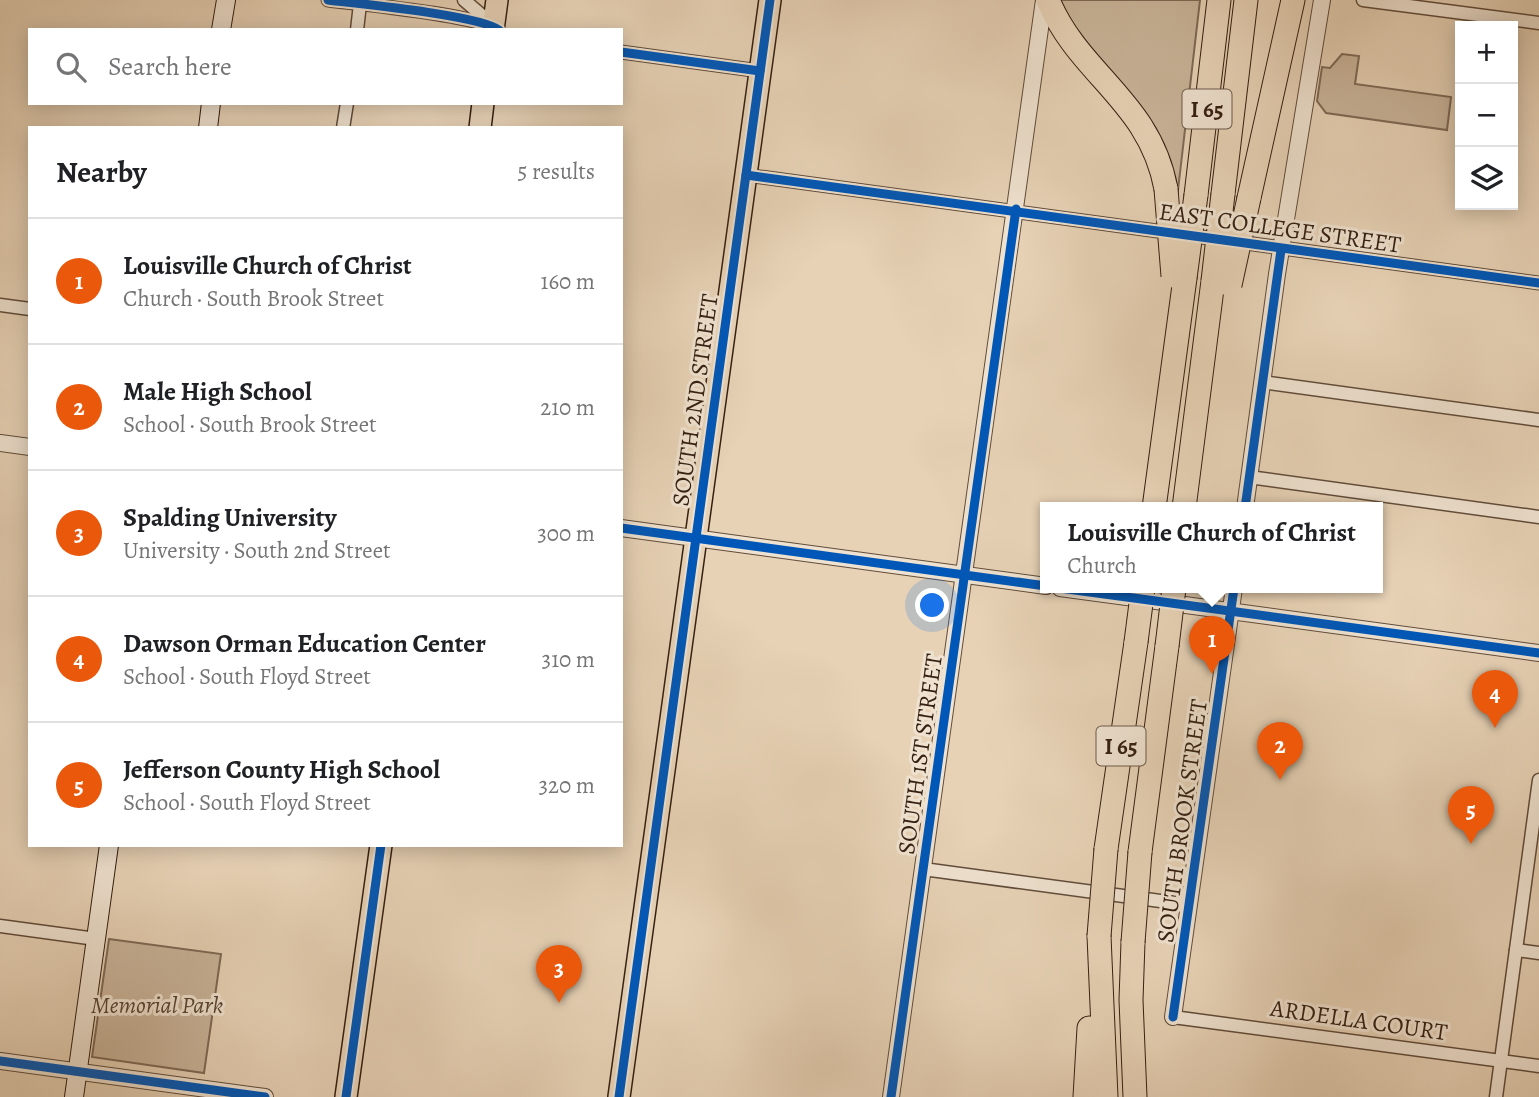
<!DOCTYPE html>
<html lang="en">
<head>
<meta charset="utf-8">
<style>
  :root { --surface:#fff; --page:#f2f2f2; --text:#202124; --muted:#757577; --line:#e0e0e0; --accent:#ea580c }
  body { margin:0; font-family:Alegreya,serif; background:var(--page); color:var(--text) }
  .controls { position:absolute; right:21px; top:21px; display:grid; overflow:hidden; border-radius:0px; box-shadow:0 4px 18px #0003 }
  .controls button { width:63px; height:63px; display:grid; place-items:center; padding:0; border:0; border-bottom:2px solid var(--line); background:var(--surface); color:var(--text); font:35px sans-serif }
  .you { position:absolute; left:933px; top:606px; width:24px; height:24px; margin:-18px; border:5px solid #fff; border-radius:50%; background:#1a73e8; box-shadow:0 0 0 10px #1a73e833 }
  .badge { display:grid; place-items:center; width:46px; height:46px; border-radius:50%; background:var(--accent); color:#fff; font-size:23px; font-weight:700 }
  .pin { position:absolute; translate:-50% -58px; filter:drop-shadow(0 2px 4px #0008) }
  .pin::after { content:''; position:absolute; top:37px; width:24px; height:21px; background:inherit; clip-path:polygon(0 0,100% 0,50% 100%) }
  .popup { position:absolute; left:1040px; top:502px; width:343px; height:91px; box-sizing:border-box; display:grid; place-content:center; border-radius:0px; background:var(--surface); filter:drop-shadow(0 2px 5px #0005); font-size:23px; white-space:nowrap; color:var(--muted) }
  .popup b { font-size:26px; color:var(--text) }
  .popup::after { content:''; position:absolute; left:50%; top:100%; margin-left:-14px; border:14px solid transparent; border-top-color:var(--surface) }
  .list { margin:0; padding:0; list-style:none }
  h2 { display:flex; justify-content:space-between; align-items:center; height:91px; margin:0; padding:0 28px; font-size:30px }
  h2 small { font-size:23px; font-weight:400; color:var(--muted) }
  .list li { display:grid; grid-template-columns:46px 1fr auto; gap:21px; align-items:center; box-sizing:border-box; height:126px; padding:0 28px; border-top:2px solid var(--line) }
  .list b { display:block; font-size:26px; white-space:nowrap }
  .list p { margin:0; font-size:23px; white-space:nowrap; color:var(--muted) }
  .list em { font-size:23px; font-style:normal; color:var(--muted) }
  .icon { flex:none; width:38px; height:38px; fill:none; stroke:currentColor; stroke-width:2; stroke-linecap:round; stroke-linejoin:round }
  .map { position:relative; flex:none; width:1539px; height:1097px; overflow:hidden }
  .search { position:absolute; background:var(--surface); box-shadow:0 4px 18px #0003; left:28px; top:28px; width:595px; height:77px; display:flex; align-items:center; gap:18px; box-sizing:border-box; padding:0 24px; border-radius:0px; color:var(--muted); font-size:26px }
  .panel { position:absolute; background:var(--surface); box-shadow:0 4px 18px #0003; left:28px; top:126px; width:595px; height:721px; border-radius:0px }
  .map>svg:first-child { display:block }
  .green { fill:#c9b49a; stroke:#7e6a56; stroke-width:2 }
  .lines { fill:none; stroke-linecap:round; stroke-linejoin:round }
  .minor-casing { stroke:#614c3a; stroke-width:15 }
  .tertiary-casing { stroke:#614c3a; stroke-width:18 }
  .secondary-casing { stroke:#341f11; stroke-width:20 }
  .primary-casing { stroke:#341f11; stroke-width:24 }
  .motorway-casing { stroke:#341f11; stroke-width:25 }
  .minor { stroke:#efe2d0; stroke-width:12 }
  .tertiary { stroke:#efe2d0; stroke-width:16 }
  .secondary { stroke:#efe2d0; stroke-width:18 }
  .primary { stroke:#e7d2b6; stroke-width:21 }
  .motorway { stroke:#e7d2b6; stroke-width:23 }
  .motorway-bridge-casing { stroke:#341f11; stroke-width:25; stroke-linecap:butt }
  .motorway-bridge { stroke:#e7d2b6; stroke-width:23 }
  .cycleway-casing { stroke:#efe2d0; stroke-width:13 }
  .cycleway { stroke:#0057b8; stroke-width:9 }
  .labels { text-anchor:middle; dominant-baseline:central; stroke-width:6; stroke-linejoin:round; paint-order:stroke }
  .shield { fill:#efe2d0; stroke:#6c5a4a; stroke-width:2 }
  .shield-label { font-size:23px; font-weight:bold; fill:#341f11 }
  .street-label { font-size:24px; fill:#341f11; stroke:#efe2d0 }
  .park-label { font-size:24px; font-style:italic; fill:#594433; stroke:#efe2d0 }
</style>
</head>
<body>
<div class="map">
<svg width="1539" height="1097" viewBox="0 0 1539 1097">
  <rect width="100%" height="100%" fill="#e7d2b6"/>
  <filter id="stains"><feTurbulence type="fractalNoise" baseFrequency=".00286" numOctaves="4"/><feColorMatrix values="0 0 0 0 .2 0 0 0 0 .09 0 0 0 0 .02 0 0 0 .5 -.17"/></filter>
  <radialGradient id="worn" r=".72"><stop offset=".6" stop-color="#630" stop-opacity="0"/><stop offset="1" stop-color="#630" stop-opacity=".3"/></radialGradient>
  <g class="green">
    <polygon points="1060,0 1200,0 1175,216 1174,196 1085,52"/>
    <polygon points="1342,54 1359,56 1355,84 1451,97 1447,130 1326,113 1317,101 1322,67 1330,68"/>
    <polygon points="109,939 221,954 204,1073 92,1057"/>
  </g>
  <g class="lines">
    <defs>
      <g id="minor">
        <path d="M328 0C359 4 479 15 498 30"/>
        <polyline points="464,0 493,25"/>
        <polyline points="1363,0 1539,23"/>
        <polyline points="357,30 360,4"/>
        <polyline points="621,52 760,71"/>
        <polyline points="343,128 347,103"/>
        <polyline points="746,175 1539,283"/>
        <polyline points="0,305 30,309"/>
        <polyline points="1262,382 1539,420"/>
        <polyline points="1249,477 1539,517"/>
        <polyline points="923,869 1190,905"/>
        <polyline points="0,926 96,939"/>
        <polyline points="1516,950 1539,953"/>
        <polyline points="1173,1017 1539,1066"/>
        <polyline points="1496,1097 1539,780"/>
      </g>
      <g id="tertiary">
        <polyline points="0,443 30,447"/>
        <polyline points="1245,508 1277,274 1322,0"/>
        <polyline points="621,528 1046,586"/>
        <polyline points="1060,588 1539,653"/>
        <polyline points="1173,1017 1234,588"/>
        <polyline points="0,1061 265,1097"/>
        <polyline points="891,1097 1044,0"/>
      </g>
      <g id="secondary">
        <polyline points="221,30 226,0"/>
        <polyline points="208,128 211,103"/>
        <polyline points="74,1097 109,845"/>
      </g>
      <g id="primary">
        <polyline points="493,30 497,0"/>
        <polyline points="480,128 483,103"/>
        <polyline points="346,1097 381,845"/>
        <polyline points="619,1097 770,0"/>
      </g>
      <g id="motorway">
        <path d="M1048 0C1079 75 1150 101 1166 189"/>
        <polyline points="1223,194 1246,0"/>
        <polyline points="1196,195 1219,0"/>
        <polyline points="1249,198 1293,0"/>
        <polyline points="1154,508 1185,278"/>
        <polyline points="1184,508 1213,281"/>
        <polyline points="1106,849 1136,642"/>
        <polyline points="1140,852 1167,646"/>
        <polyline points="1099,936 1106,1097"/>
        <polyline points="1133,942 1131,1000 1135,1097"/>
        <polyline points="1085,1097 1089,1028"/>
      </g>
    </defs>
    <use href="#minor" class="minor-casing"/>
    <use href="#tertiary" class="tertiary-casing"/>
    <use href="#secondary" class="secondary-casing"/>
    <use href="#primary" class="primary-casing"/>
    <use href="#motorway" class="motorway-casing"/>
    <use href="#minor" class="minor"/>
    <use href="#tertiary" class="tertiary"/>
    <use href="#secondary" class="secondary"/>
    <use href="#primary" class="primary"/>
    <use href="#motorway" class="motorway"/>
    <defs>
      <g id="motorway-bridge">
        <polyline points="1166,189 1173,276"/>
        <polyline points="1185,278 1196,195"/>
        <polyline points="1213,281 1223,194"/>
        <polyline points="1230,285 1249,198"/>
        <polyline points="1136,642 1143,588"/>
        <polyline points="1167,646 1174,588"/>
        <polyline points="1099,936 1106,849"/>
        <polyline points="1133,942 1140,852"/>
      </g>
    </defs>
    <use href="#motorway-bridge" class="motorway-bridge-casing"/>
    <use href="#motorway-bridge" class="motorway-bridge"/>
    <defs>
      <g id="cycleway">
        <path d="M328 0C360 4 479 15 499 30"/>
        <polyline points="621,52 760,71"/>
        <polyline points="746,175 1539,283"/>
        <polyline points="1245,508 1281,250"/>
        <polyline points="621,528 1046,586"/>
        <polyline points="1060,588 1539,653"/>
        <polyline points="1173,1017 1234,588"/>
        <polyline points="0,1061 265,1097"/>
        <polyline points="346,1097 381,845"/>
        <polyline points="619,1097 770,0"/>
        <polyline points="891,1097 1016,209"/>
      </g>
    </defs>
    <use href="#cycleway" class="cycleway-casing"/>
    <use href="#cycleway" class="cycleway"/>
  </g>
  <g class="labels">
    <g class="shield">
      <rect x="1182.5" y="89.5" width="49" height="39" rx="5"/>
      <rect x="1096.5" y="726.5" width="49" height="39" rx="5"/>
    </g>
    <g class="shield-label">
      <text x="1207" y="109">I 65</text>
      <text x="1121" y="746">I 65</text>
    </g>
    <g class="street-label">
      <text transform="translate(1280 228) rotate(8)">EAST COLLEGE STREET</text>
      <text transform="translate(695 400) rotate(-82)">SOUTH 2ND STREET</text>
      <text transform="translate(920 754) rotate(-82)">SOUTH 1ST STREET</text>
      <text transform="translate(1182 821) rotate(-82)">SOUTH BROOK STREET</text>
      <text transform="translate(1359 1020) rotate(8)">ARDELLA COURT</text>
    </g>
    <g class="park-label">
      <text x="157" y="1005">Memorial Park</text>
    </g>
  </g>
  <rect width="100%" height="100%" filter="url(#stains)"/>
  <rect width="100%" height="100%" fill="url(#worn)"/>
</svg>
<div class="controls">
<button>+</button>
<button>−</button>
<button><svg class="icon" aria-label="layers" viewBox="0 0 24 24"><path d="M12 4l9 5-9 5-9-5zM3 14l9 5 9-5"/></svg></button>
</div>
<div class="you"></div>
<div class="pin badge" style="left:1212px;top:674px">1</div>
<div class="popup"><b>Louisville Church of Christ</b>Church</div>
<div class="pin badge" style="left:1280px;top:780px">2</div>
<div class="pin badge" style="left:559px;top:1003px">3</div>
<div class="pin badge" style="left:1495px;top:728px">4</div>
<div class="pin badge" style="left:1471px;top:844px">5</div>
<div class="search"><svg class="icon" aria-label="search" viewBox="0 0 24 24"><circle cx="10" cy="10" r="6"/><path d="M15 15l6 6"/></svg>Search here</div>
<section class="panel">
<h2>Nearby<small>5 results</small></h2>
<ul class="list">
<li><span class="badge">1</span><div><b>Louisville Church of Christ</b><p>Church · South Brook Street</p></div><em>160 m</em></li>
<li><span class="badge">2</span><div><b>Male High School</b><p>School · South Brook Street</p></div><em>210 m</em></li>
<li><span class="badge">3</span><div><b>Spalding University</b><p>University · South 2nd Street</p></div><em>300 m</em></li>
<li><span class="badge">4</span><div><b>Dawson Orman Education Center</b><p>School · South Floyd Street</p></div><em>310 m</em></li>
<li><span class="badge">5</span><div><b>Jefferson County High School</b><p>School · South Floyd Street</p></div><em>320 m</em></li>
</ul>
</section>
</div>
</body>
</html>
